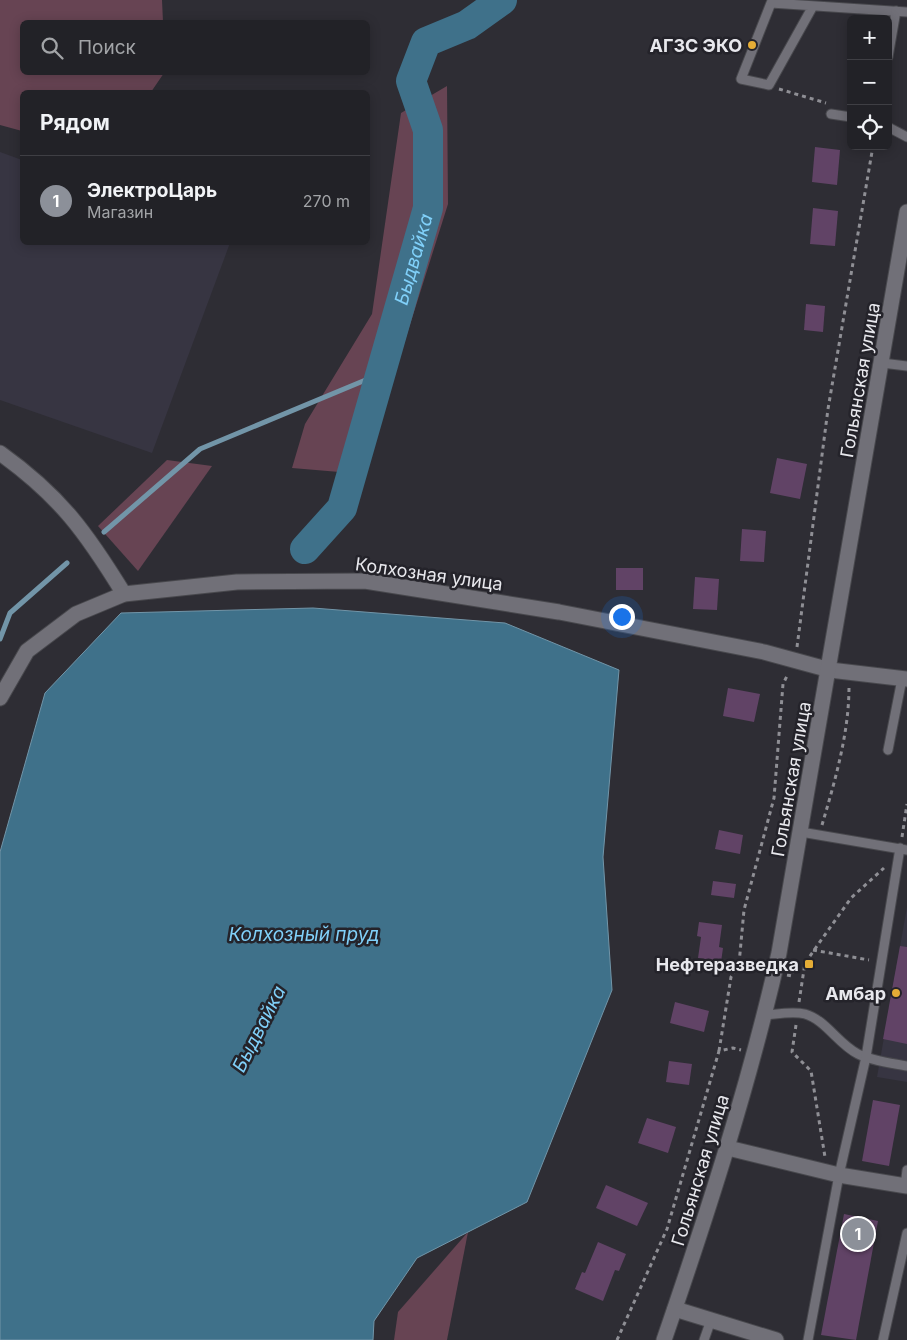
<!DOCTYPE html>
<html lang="ru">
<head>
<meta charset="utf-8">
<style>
  :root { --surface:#222227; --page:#2e2f33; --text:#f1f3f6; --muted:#a2a4a7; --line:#3f3f44; --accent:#8c9099 }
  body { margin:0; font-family:Inter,sans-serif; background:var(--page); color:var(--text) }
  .controls { position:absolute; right:15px; top:15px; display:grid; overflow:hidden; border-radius:8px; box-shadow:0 2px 12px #0003 }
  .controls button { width:45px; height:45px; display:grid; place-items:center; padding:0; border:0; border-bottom:1px solid var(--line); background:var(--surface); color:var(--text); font:25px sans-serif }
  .you { position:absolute; left:621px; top:616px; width:18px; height:18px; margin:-12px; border:4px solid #fff; border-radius:50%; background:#1a73e8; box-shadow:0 0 0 8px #1a73e833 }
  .badge { display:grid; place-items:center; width:32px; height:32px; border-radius:50%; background:var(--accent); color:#fff; font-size:16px; font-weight:700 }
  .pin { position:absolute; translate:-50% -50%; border:2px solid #fff; box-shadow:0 1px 5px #0006 }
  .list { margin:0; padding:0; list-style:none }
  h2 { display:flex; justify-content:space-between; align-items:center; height:65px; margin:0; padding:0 20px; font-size:21px }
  h2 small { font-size:16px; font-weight:400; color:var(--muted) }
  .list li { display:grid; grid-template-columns:32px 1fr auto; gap:15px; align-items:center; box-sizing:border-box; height:90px; padding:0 20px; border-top:1px solid var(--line) }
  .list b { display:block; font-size:19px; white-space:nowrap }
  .list p { margin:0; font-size:16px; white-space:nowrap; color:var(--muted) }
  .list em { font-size:16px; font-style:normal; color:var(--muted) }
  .icon { flex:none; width:28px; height:28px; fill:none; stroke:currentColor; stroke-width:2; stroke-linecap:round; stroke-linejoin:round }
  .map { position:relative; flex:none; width:907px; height:1340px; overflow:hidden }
  .search { position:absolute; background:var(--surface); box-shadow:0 2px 12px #0003; left:20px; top:20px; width:350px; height:55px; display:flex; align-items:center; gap:12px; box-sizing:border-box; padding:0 18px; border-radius:8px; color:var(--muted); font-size:19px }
  .panel { position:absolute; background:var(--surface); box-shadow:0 2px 12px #0003; left:20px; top:90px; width:350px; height:155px; border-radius:8px }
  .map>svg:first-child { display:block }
  .built { fill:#373542 }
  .green { fill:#674453 }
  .water { fill:#3f718a; stroke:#7295a8 }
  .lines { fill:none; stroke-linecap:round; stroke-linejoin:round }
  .stream { stroke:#7295a8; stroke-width:5 }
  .river { stroke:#3f718a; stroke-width:30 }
  .building { fill:#614366 }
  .lane-casing { stroke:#48484d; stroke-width:11 }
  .street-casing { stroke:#48484d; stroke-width:17 }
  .secondary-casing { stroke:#48484d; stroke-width:17 }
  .path { stroke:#8f8f95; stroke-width:3; stroke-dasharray:4 4; stroke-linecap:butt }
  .lane { stroke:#717078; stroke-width:9 }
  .street { stroke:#717078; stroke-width:15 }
  .secondary { stroke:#717078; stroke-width:15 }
  .poi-dot { fill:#e5ad36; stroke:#24232a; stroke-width:2 }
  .labels { text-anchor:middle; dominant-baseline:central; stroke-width:5; stroke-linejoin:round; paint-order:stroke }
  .poi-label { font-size:18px; font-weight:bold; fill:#e8e8ed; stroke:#24232a; text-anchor:end }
  .street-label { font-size:18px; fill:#e8e8ed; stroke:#24232a }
  .water-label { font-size:19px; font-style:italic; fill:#80d0f9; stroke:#24232a }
</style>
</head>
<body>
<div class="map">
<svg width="907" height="1340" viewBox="0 0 907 1340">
  <rect width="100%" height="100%" fill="#2e2d34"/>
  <g class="built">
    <polygon points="0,152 22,160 22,242 230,243 152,453 0,400"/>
    <polygon points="907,907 907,1082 877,1077"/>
  </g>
  <g class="green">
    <polygon points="0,0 162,0 163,22 22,22 22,72 164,73 151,92 22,92 22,131 0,125"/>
    <polygon points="447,86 448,204 363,474 292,468 305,424 372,314 401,113"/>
    <polygon points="167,460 212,466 138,571 98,526"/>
    <polygon points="468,1232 447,1340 394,1340 398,1312"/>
  </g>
  <polygon class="water" points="313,608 505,623 619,670 603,857 612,990 527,1202 417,1258 374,1321 373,1340 0,1340 0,852 45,693 121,613"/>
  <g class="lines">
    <g class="stream">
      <polyline points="104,532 200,449 380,374"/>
      <polyline points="0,639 10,613 67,563"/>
    </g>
    <path class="river" id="s1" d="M305 549 342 508 428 208V130L411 81 426 42 467 25 502 0"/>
  </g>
  <g class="building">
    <polygon points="815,147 840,150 837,185 812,182"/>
    <polygon points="813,208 838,211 835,246 810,244"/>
    <polygon points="806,304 825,306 823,332 804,330"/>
    <polygon points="777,458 807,464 800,499 770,493"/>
    <polygon points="742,529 766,531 764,562 740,561"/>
    <rect x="616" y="568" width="27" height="22"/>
    <polygon points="695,577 719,579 717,610 693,609"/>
    <polygon points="728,688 760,694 754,722 723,716"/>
    <polygon points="719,830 743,835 740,854 715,849"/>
    <polygon points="713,881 736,884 734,898 711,895"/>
    <polygon points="699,922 722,925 719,947 723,948 721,962 698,958 701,937 697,936"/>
    <polygon points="900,946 907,947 907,1044 883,1039"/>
    <polygon points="675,1002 709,1011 704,1032 670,1023"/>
    <polygon points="669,1061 692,1064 689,1085 666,1082"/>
    <polygon points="873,1100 900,1105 889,1166 862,1161"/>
    <polygon points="647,1118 676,1127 668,1153 638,1143"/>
    <polygon points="606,1185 648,1203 637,1226 596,1208"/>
    <polygon points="844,1214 878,1221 856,1340 821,1335"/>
    <polygon points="598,1242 626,1254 619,1271 615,1270 603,1301 575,1289 582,1272 585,1273"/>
  </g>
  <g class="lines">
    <defs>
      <g id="lane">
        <polyline points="813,6 769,85 741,79 771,3 907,12"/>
        <polyline points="888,57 896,11"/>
        <polyline points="831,114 851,117"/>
        <polyline points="888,127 907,137"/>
        <polyline points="882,363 907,366"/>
        <polyline points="888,750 902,679"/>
        <polyline points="801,832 907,850"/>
        <path d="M766 1015C778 1014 793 1011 805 1014 826 1020 838 1044 858 1054 872 1061 891 1063 907 1066"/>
        <polyline points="905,1186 907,1170"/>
        <polyline points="704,1340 711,1320"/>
        <polyline points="808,1340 839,1175 866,1057 900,848"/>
        <polyline points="883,1340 907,1233"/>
      </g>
      <g id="street">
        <path d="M0 453C60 496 86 532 124 594"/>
        <polyline points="0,698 27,651 76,614 124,594 237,582 365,581 559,612 764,652 830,670 907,679"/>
        <polyline points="728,1148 839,1175 907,1186"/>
        <polyline points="675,1309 776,1340"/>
      </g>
      <path id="secondary" d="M664 1340C708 1212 749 1085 779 953L907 212"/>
    </defs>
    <use href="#lane" class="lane-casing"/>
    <use href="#street" class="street-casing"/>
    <use href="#secondary" class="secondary-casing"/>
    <g class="path">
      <polyline points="779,89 826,103"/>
      <polyline points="797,647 828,409 873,146"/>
      <path d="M822 825C835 781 849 733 849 687"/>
      <polyline points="902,837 907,804"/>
      <polyline points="813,950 869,960"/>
      <polyline points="762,969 739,964 744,910 774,798 783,684 788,674"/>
      <polyline points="787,975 792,976 793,968 804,969"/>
      <polyline points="799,1002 805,963 851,898 884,868"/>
      <polyline points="796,1025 792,1052 811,1071 825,1157"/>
      <polyline points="719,1051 731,977 739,964"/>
      <polyline points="617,1340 667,1229 719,1051 733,1048 741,1050"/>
    </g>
    <use href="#lane" class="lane"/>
    <use href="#street" class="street"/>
    <use href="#secondary" class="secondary"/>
  </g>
  <g class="poi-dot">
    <circle cx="752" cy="45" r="5"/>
    <rect x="804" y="959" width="10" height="10" rx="2.5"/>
    <circle cx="896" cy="993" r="5"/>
  </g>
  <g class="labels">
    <g class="poi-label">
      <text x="742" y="45">АГЗС ЭКО</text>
      <text x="799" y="964">Нефтеразведка</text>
      <text x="886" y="993">Амбар</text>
    </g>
    <g class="street-label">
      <text transform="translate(860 380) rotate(-80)">Гольянская улица</text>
      <text transform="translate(429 574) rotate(8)">Колхозная улица</text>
      <text transform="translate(791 779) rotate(-80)">Гольянская улица</text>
      <text transform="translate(700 1170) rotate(-73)">Гольянская улица</text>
    </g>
    <g class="water-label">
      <text stroke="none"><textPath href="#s1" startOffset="314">Быдвайка</textPath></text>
      <text x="304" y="934">Колхозный пруд</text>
      <text transform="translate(259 1029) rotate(-63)">Быдвайка</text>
    </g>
  </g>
</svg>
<div class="controls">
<button>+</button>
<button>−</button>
<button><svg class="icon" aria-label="locate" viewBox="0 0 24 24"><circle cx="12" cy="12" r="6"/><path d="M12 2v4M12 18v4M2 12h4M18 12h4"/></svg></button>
</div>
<div class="you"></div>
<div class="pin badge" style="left:858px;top:1234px">1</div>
<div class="search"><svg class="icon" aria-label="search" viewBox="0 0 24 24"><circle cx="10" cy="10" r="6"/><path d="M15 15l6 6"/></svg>Поиск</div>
<section class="panel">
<h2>Рядом<small></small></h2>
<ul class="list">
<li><span class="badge">1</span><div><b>ЭлектроЦарь</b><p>Магазин</p></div><em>270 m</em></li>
</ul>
</section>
</div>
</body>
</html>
